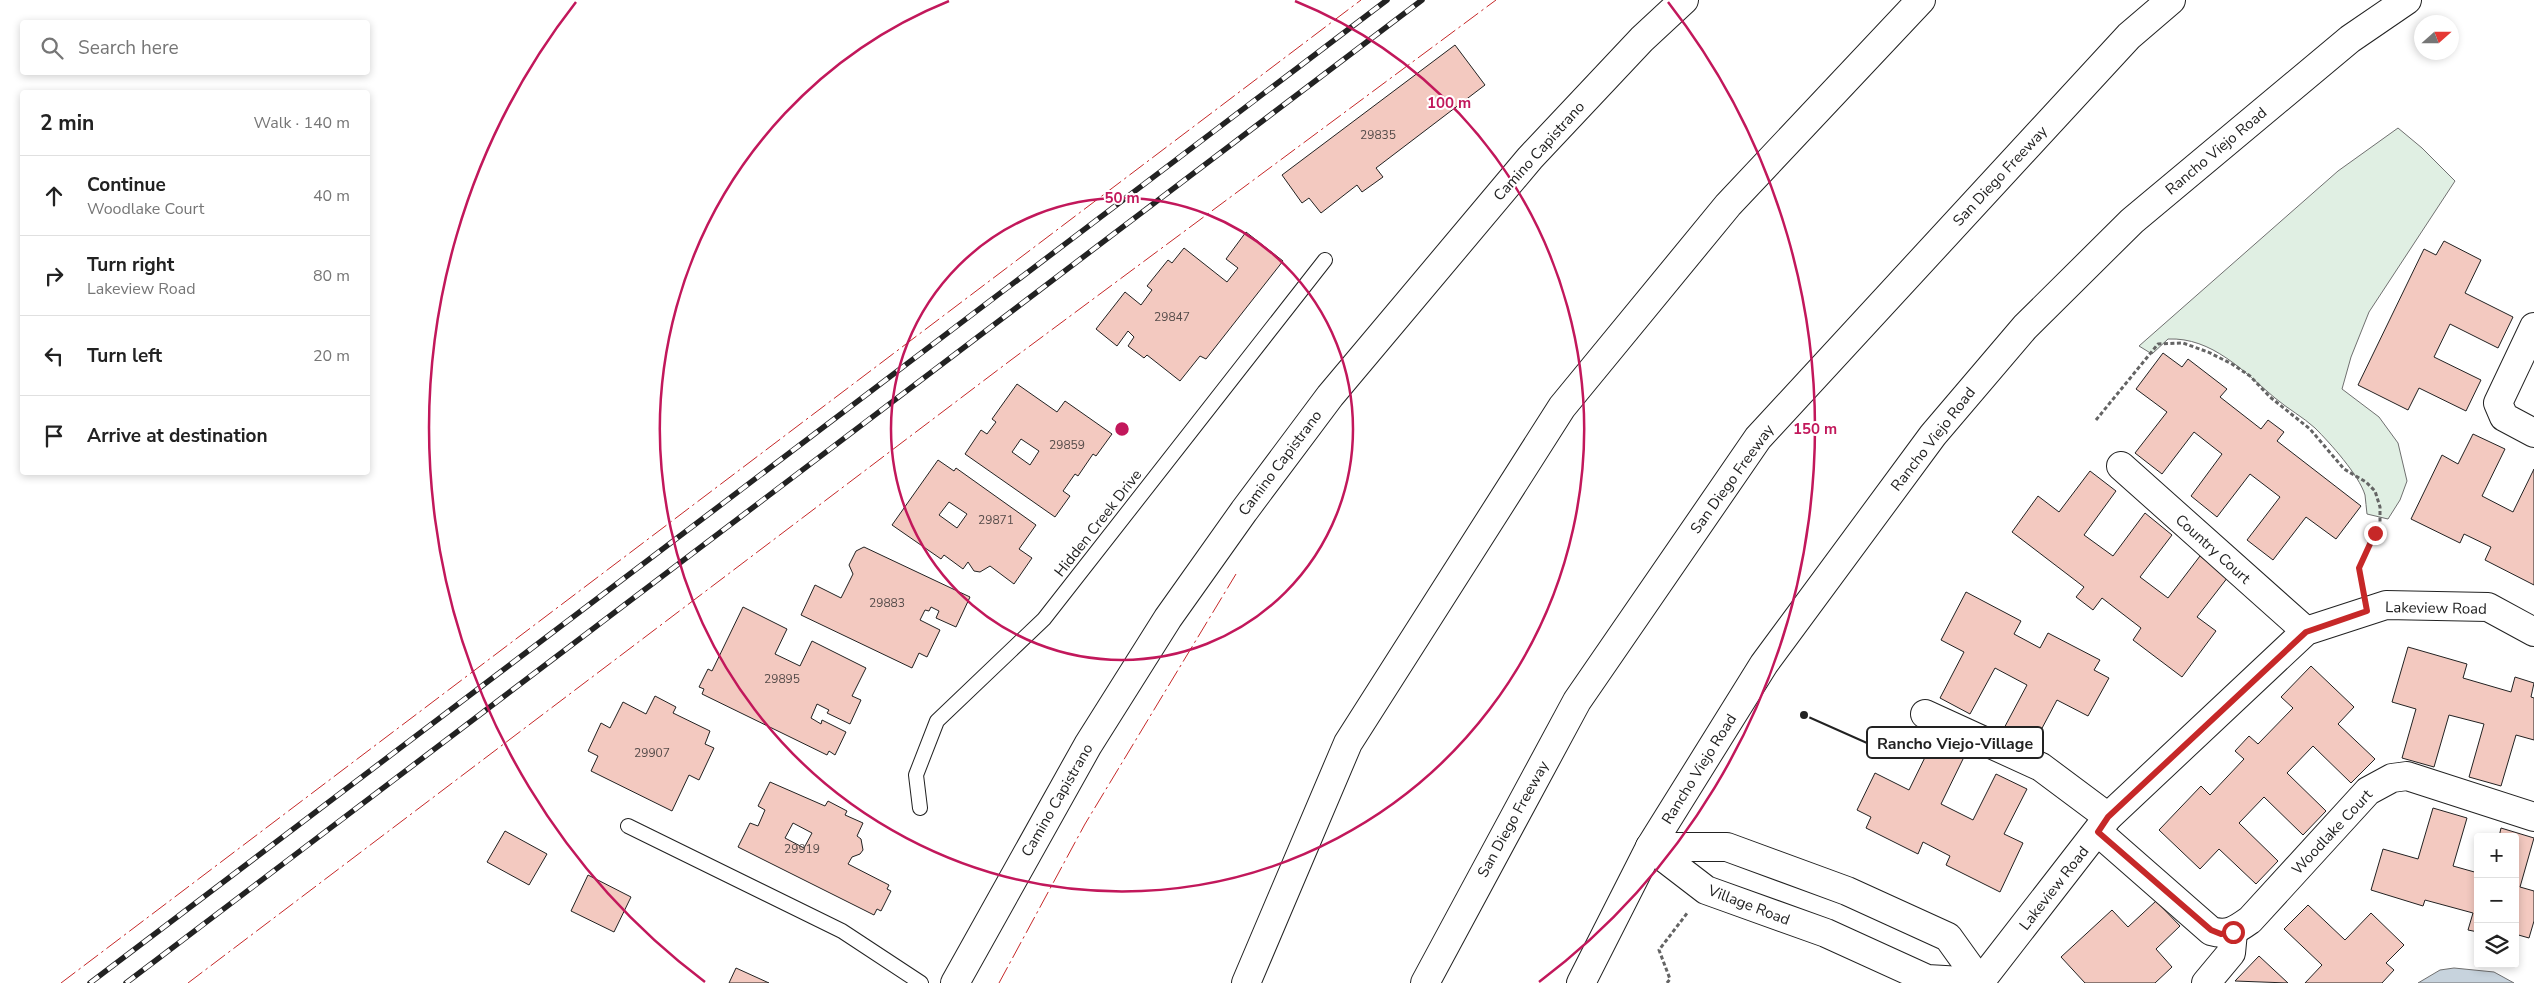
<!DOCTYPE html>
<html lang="en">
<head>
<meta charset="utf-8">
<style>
  :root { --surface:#fff; --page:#f6f6f6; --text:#222; --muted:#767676; --line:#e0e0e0 }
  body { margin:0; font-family:"Nunito Sans",sans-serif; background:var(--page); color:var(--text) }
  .controls { position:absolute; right:15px; bottom:15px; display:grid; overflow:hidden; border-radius:5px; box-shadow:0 2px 8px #0003 }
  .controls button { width:45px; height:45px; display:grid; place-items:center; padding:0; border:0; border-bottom:1px solid var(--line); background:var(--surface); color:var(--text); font:25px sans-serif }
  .compass { position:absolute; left:2414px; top:15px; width:45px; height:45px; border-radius:50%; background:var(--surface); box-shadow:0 2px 8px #0003; rotate:69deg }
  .stop { position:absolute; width:15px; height:15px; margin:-11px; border:4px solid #c62828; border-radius:50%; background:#fff }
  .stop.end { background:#c62828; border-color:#fff; box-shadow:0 1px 5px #0008 }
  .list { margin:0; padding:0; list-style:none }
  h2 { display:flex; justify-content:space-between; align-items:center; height:65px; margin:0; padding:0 20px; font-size:21px }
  h2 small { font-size:16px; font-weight:400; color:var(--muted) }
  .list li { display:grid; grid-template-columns:32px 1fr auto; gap:15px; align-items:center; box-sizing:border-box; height:80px; padding:0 20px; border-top:1px solid var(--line) }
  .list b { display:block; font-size:19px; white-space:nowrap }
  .list p { margin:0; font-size:16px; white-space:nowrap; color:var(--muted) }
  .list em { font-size:16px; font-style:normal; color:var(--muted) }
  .icon { flex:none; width:28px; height:28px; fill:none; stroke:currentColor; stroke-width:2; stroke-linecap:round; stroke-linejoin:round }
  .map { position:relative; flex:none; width:2534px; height:983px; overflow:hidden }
  .search { position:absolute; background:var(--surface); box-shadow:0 2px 8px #0003; left:20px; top:20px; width:350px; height:55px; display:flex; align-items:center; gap:12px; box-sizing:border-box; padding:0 18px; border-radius:5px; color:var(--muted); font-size:19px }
  .panel { position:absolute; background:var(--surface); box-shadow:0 2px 8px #0003; left:20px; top:90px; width:350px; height:385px; border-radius:5px }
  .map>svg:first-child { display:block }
  .green { fill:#e0efe3; stroke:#6f6f6f }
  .water { fill:#c7d3dd; stroke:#6f6f6f }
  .building { fill:#f3c9c0; stroke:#222; fill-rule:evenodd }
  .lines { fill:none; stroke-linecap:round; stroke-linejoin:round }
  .lane-casing { stroke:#222; stroke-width:16 }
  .street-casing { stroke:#222; stroke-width:30 }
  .secondary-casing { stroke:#222; stroke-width:30 }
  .highway-casing { stroke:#222; stroke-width:30 }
  .path { stroke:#646464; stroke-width:3; stroke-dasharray:4 2.5; stroke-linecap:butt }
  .lane { stroke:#fff; stroke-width:14 }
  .street { stroke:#fff; stroke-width:28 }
  .secondary { stroke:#fff; stroke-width:28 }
  .highway { stroke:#fff; stroke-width:28 }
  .rail-casing { stroke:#222; stroke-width:5.5 }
  .rail { stroke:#fff; stroke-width:4; stroke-dasharray:11; stroke-linecap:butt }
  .power { stroke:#c62828; stroke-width:1; stroke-dasharray:18 4 2.5 4; stroke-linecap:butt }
  .route { stroke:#c62828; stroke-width:6 }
  .ring { fill:none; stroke:#c2185b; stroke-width:2.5 }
  .labels { text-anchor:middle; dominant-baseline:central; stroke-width:4; stroke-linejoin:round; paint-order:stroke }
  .number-label { font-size:12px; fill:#564c4a }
  .street-label { font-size:15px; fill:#222; stroke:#fff }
  .centre { fill:#c2185b; stroke:#fff; stroke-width:2.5 }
  .ring-label { font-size:15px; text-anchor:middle; font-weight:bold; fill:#c2185b; stroke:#fff; stroke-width:4; stroke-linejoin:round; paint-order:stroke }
  .leader { fill:none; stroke:#222; stroke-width:2 }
  .callout-dot { fill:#222; stroke:#fff; stroke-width:2 }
  .callout { fill:#fff; stroke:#222; stroke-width:2 }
  .callout-label { font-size:16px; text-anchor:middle; font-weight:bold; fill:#222 }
</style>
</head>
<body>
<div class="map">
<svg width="2534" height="983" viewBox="0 0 2534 983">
  <rect width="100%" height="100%" fill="#fff"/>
  <path class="green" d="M2398 128 2422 148 2455 181 2369 312 2351 357 2342 389 2379 417 2398 443 2407 481 2400 500 2388 519 2367 514C2366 508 2366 501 2365 495 2359 475 2330 443 2315 428 2303 417 2288 409 2275 398 2244 372 2212 337 2168 339L2152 354 2139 346 2338 171Z"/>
  <polygon class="water" points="2454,968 2494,972 2514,983 2418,983 2440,970"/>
  <g class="building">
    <polygon points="1455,45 1485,85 1376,168 1383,177 1362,192 1357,185 1321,213 1309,198 1302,203 1282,175"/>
    <polygon points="1246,232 1283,261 1206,359 1200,356 1180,381 1147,355 1144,358 1128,346 1134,337 1128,331 1117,346 1096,329 1125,292 1141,305 1152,290 1147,286 1168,260 1172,263 1184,248 1227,282 1238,268 1226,259"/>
    <polygon points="2444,241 2481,260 2465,293 2513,317 2498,348 2450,324 2434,357 2481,380 2466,411 2419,388 2408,410 2358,385 2424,249 2436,255"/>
    <polygon points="2163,353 2182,367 2188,359 2227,389 2220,397 2261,429 2268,420 2284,432 2277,441 2361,506 2336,539 2306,517 2273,560 2247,540 2280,497 2250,474 2217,517 2191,496 2222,454 2194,432 2162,474 2135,453 2167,412 2136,389"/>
    <path d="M1017 384 1057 412 1065 401 1112 434 1096 456 1093 454 1078 476 1075 474 1063 491 1070 496 1055 517 965 454 981 430 987 434 996 422 992 419ZM1021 439 1039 451 1030 465 1012 452Z"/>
    <polygon points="2473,434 2505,449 2482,496 2513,512 2534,469 2534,585 2485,560 2491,547 2464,534 2460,543 2411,519 2442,455 2458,464"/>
    <path d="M938 460 954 471 956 468 1036 525 1019 549 1032 558 1014 584 990 566 980 572 974 571 968 562 963 569 944 555 941 559 892 525ZM949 502 967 514 957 528 939 515Z"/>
    <polygon points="2090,471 2116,491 2084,535 2113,556 2145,513 2172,535 2140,577 2168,598 2200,556 2228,577 2197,617 2216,631 2182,677 2133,640 2141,628 2102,598 2093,610 2076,597 2084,587 2012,532 2038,496 2059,512"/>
    <polygon points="864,547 970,597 956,627 936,618 939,611 931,607 929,611 925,610 920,620 940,630 927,657 919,653 912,668 801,615 815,585 841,598 853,574 849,565 856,551"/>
    <polygon points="1966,592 2021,621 2014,634 2040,648 2048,633 2100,660 2094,670 2109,678 2088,716 2057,700 2032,747 2002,732 2027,685 1995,668 1970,714 1940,698 1964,652 1941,640"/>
    <polygon points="743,607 787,629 775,654 800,666 812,641 866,668 852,696 861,700 850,724 827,713 829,710 817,704 811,718 821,724 822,720 846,732 835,755 829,751 827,755 702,694 704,689 699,687 708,669 712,671"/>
    <polygon points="2408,647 2467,664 2463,678 2511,692 2515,677 2534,683 2531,697 2534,698 2534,740 2516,735 2501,786 2469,777 2484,724 2449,715 2434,767 2402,758 2416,709 2392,702"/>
    <polygon points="2311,666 2354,707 2338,724 2375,759 2351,783 2313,746 2287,773 2326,811 2303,835 2264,797 2239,823 2278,861 2256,884 2219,849 2200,869 2159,830 2201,786 2210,795 2244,759 2235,751 2249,736 2258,744 2293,708 2281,697"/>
    <polygon points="655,696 676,707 673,713 710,731 705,744 714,748 699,780 689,775 672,811 591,771 598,756 588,751 601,723 610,728 623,702 646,714"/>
    <polygon points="1933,741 1964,757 1941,804 1973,820 1996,774 2027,789 2004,834 2023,843 2000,892 1946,865 1950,856 1923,842 1918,854 1866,828 1871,817 1857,810 1875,773 1909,790"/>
    <path d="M770 782 825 806 828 801 847 811 845 815 863 823 857 836 861 839 863 850 860 854 852 857 848 864 889 885 887 889 891 891 881 911 877 909 874 915 738 847 750 823 758 826 765 810 758 806ZM793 823 812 833 804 848 785 838Z"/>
    <polygon points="2433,808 2467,818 2453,866 2478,873 2478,932 2468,930 2473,913 2425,900 2423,906 2371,890 2383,849 2418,859"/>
    <polygon points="2501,828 2534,838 2520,887 2534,891 2534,921 2529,938 2515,934 2515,837 2499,837"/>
    <polygon points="505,831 547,854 529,885 487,862"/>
    <polygon points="588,875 631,897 614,932 571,911"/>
    <polygon points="2156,901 2180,926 2156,949 2172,967 2155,983 2085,983 2061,957 2112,910 2128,927"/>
    <polygon points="2308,905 2345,940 2371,913 2404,945 2386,963 2394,970 2382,983 2305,983 2322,965 2284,929"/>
    <polygon points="2259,956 2288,983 2235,981"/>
    <polygon points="736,968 769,983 729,983"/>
  </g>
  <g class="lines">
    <defs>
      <g id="lane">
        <polyline points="920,808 916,775 937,721 1044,619 1325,260"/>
        <polyline points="628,826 842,931 921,983"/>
      </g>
      <g id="street">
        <polyline points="2534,327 2498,403 2504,417 2534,433"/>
        <polyline points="2121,466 2306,631"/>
        <polyline points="1925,714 2041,767 2108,817"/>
        <path d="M2098 832 2211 931C2228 936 2236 930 2250 920L2368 791 2392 778 2407 776 2534 817"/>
        <polyline points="1980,982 2108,817 2306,631 2386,605 2488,607 2534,632"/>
        <polyline points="2206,983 2231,953 2233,932"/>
      </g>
      <g id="secondary">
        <polyline points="1650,847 1727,847 1847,891 1948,937 1981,983"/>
        <polyline points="1650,847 1706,890 1826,933 1927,979 1980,982"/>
        <polyline points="955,983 1088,745 1168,618 1244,511 1330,396 1530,158 1642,39 1684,0"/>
        <polyline points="1581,983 1650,847 1764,664 1933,435 2025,327 2132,221 2350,39 2407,0"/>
      </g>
      <g id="highway">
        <polyline points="1246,983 1348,743 1562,407 1728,205 1921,0"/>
        <polyline points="1425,983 1577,701 1758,438 2129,36 2171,0"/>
      </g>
    </defs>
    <use href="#lane" class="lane-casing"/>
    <use href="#street" class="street-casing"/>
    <use href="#secondary" class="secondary-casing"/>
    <use href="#highway" class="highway-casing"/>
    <g class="path">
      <polyline points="2096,420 2158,344 2183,343 2208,352 2232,364 2250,376 2270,397 2310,429 2344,469 2366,482 2375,491 2380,507 2380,525 2359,568 2362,583"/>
      <polyline points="1667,983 1670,979 1659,950 1688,912"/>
    </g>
    <use href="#lane" class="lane"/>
    <use href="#street" class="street"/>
    <use href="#secondary" class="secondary"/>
    <use href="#highway" class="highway"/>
    <defs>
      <g id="rail">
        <polyline points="90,983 1387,0"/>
        <polyline points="126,983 1422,0"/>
      </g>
    </defs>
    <use href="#rail" class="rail-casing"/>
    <use href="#rail" class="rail"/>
    <g class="power">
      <polyline points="61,983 1361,0"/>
      <polyline points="188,983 1011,360 1496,0"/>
      <polyline points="999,983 1085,824 1236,574"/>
    </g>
  </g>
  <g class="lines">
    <polyline class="route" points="2233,932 2221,934 2211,930 2098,832 2108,817 2306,632 2367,611 2359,568 2375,533"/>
  </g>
  <g class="ring">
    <circle cx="1122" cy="429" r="231"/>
    <path d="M1295 1A462 462 0 1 1 949 1"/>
    <path d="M705 982A693 693 0 0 1 576 2M1668 2A693 693 0 0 1 1539 982"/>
  </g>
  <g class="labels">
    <g class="number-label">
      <text x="1378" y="135">29835</text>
      <text x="1172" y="317">29847</text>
      <text x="1067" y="445">29859</text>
      <text x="996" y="520">29871</text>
      <text x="887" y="603">29883</text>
      <text x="782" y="679">29895</text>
      <text x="652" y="753">29907</text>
      <text x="802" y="849">29919</text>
    </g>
    <g class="street-label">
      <text transform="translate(1539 151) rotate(-48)">Camino Capistrano</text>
      <text transform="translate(2216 151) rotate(-40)">Rancho Viejo Road</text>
      <text transform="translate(2000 176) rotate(-47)">San Diego Freeway</text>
      <text transform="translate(1933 439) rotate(-52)">Rancho Viejo Road</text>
      <text transform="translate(1280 463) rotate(-53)">Camino Capistrano</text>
      <text transform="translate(1732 479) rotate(-54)">San Diego Freeway</text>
      <text transform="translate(1098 523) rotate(-52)">Hidden Creek Drive</text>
      <text transform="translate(2213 549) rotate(42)">Country Court</text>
      <text transform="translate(2436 608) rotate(1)">Lakeview Road</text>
      <text transform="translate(1699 769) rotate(-58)">Rancho Viejo Road</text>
      <text transform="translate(1057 800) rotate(-60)">Camino Capistrano</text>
      <text transform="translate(1513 819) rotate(-61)">San Diego Freeway</text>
      <text transform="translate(2332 832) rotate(-47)">Woodlake Court</text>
      <text transform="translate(2054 888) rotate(-52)">Lakeview Road</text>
      <text transform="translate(1749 905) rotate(21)">Village Road</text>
    </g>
  </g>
  <circle cx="1122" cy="429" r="8" class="centre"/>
  <g class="ring-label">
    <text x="1449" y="108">100 m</text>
    <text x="1122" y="203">50 m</text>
    <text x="1815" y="434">150 m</text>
  </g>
  <path class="leader" d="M1804 715L1867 743"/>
  <circle class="callout-dot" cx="1804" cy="715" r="5"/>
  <rect class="callout" x="1867" y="727" width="176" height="31" rx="5"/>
  <g class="callout-label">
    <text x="1955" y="749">Rancho Viejo-Village</text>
  </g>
</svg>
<div class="controls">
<button>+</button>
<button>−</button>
<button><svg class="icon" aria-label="layers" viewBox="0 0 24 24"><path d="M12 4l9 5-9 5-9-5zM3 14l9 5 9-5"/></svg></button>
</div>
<svg class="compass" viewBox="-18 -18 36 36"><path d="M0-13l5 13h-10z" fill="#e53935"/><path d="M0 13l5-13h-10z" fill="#767676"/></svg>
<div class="stop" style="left:2233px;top:932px"></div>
<div class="stop end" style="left:2375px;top:533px"></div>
<div class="search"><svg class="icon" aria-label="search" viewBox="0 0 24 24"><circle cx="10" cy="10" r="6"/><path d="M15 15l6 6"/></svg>Search here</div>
<section class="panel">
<h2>2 min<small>Walk · 140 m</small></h2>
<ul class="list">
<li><svg class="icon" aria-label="ahead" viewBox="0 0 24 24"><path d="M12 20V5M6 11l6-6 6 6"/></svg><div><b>Continue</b><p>Woodlake Court</p></div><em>40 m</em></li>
<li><svg class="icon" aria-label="right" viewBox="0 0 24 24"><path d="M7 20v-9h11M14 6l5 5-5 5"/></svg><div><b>Turn right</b><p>Lakeview Road</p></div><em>80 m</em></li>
<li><svg class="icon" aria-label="left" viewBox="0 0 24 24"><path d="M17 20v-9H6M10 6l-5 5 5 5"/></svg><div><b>Turn left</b></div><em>20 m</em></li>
<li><svg class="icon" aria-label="arrive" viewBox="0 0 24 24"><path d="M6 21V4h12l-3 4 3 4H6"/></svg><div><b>Arrive at destination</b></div></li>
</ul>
</section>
</div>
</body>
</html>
